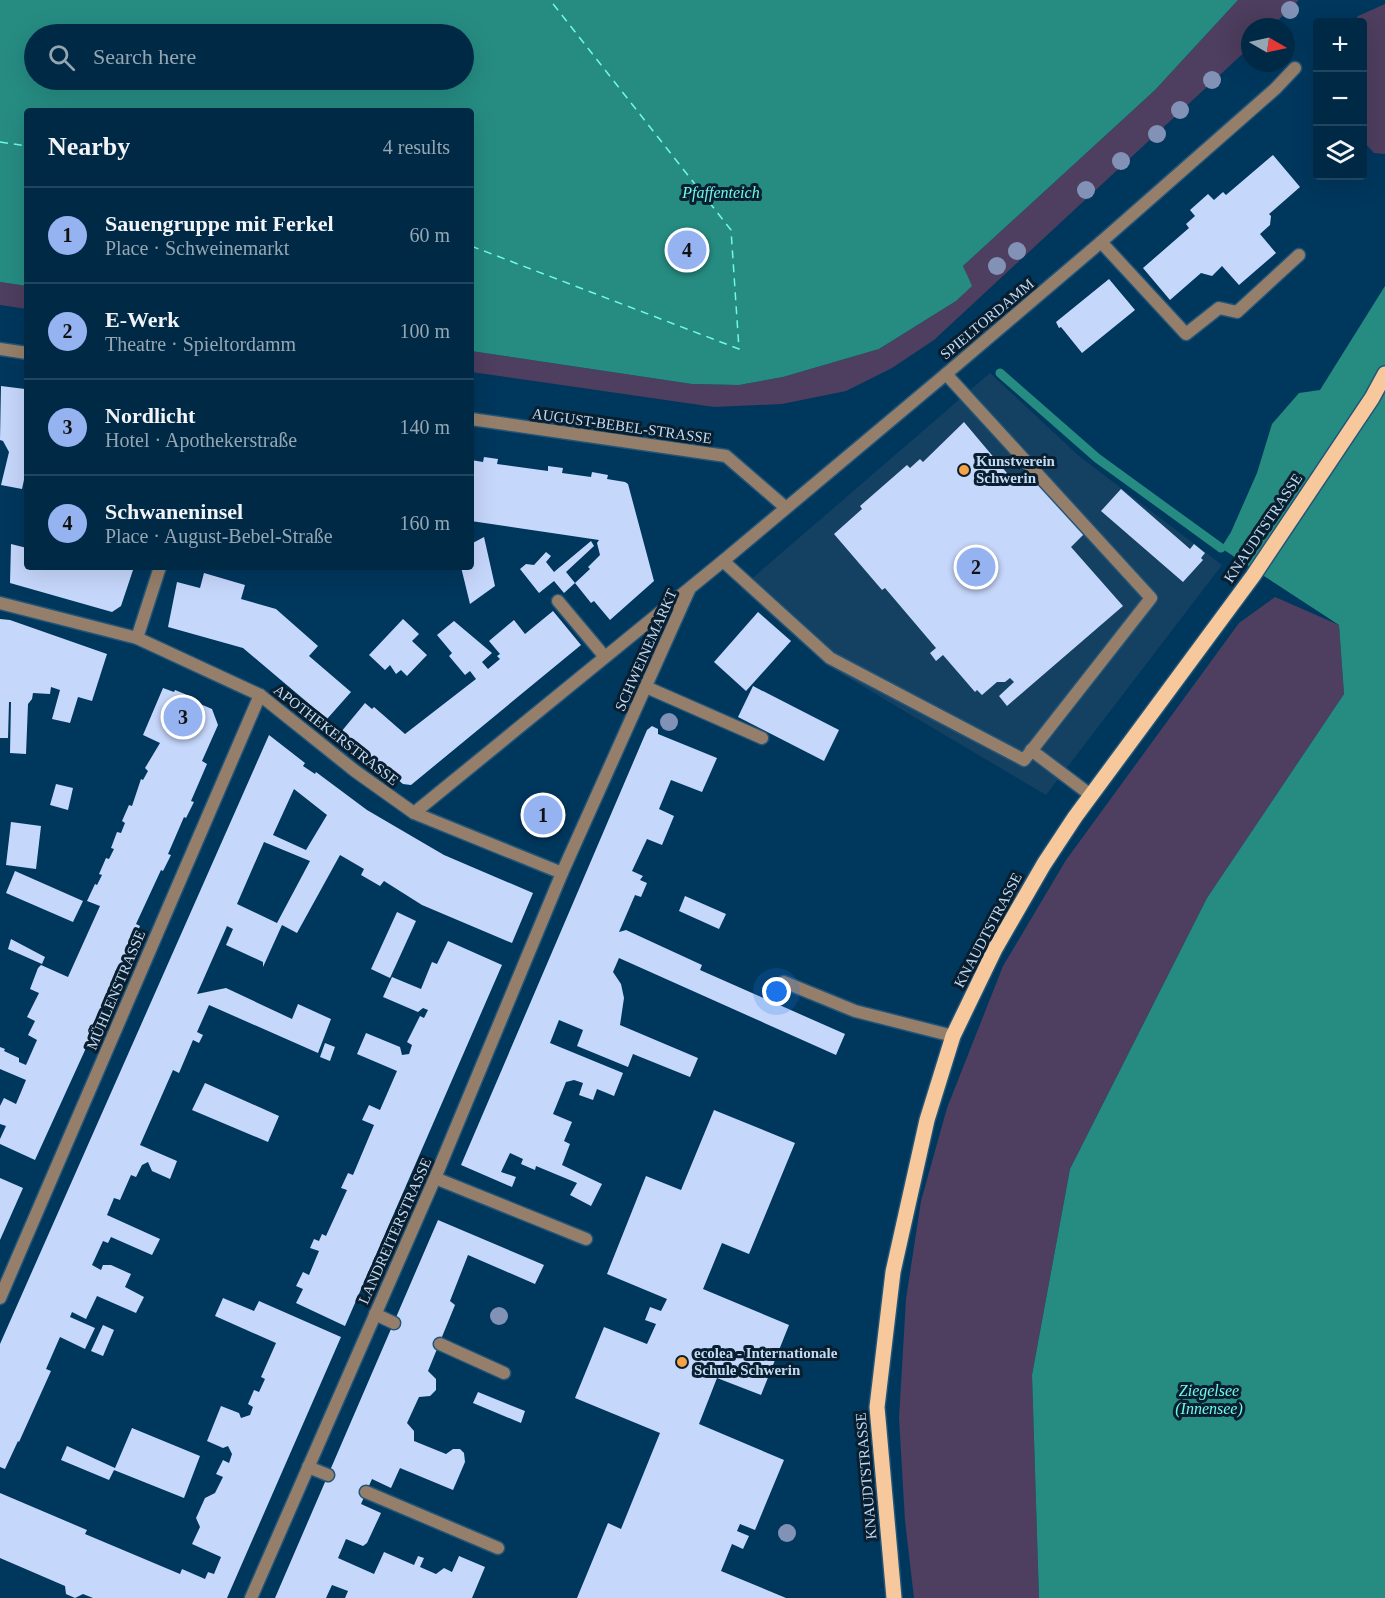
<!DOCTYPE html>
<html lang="en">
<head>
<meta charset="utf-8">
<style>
  :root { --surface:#002946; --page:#0a314d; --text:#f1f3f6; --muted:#95a6b3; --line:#22455f; --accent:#95b2f1 }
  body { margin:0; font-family:"Times New Roman",serif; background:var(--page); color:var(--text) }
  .controls { position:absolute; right:18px; top:18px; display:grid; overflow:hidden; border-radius:6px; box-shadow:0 6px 24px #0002 }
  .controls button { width:54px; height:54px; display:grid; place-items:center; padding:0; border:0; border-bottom:2px solid var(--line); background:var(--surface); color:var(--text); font:30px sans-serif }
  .compass { position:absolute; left:1241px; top:18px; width:54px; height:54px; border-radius:50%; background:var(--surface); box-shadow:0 6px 24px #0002; rotate:99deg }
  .you { position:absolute; left:777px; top:992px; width:21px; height:21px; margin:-15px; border:4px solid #fff; border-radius:50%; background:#1a73e8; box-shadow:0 0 0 9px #1a73e833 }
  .badge { display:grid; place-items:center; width:39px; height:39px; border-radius:50%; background:var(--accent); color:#111; font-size:20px; font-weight:700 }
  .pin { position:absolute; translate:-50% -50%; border:3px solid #fff; box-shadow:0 2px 6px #0006 }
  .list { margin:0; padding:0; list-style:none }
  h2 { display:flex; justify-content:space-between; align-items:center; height:78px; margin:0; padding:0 24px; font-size:26px }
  h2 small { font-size:20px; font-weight:400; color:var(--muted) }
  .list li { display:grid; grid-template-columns:39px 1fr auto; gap:18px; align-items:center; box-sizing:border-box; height:96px; padding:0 24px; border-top:2px solid var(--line) }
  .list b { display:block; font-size:22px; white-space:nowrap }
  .list p { margin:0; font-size:20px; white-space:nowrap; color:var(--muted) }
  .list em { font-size:20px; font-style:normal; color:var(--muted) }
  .icon { flex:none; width:33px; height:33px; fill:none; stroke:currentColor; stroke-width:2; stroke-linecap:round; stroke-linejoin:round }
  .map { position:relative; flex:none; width:1385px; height:1598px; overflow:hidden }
  .search { position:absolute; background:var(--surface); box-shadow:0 6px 24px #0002; left:24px; top:24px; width:450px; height:66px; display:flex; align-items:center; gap:15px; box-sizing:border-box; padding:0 21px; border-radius:33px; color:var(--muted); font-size:22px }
  .panel { position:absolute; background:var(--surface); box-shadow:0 6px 24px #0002; left:24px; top:108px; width:450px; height:462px; border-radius:6px }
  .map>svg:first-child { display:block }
  .built { fill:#144062 }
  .green { fill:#4e3e5f }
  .water { fill:#268c82; fill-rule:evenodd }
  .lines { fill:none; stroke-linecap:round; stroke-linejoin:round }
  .stream { stroke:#268c82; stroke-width:9 }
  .ferry { stroke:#70f8ea; stroke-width:1.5; stroke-dasharray:8 6; stroke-linecap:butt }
  .building { fill:#c6d7fc; fill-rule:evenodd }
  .service-casing { stroke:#235578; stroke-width:15 }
  .minor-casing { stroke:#235578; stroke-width:15 }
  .primary-casing { stroke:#235578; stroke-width:18 }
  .service { stroke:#957f6a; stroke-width:12 }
  .minor { stroke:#957f6a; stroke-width:12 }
  .primary { stroke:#f6c89c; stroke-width:15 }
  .tree { fill:#8292b6 }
  .poi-dot { fill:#f5a345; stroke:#091e2f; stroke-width:2 }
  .labels { text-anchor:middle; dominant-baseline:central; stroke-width:6; stroke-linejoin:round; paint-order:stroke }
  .street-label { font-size:15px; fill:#c2dbf3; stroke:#091e2f }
  .poi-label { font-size:15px; font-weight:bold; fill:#c2dbf3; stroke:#091e2f; text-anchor:start }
  .water-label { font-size:16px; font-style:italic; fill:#70f8ea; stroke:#091e2f }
</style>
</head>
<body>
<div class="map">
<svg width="1385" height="1598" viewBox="0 0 1385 1598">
  <rect width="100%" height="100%" fill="#00375d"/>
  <polygon class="built" points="990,373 1079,456 1222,565 1046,795 825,664 741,588"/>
  <g class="green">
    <polygon points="1238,0 1299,0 1271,27 1250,27 1250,47 934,340 892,368 846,391 782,404 714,407 471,372 471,351 692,384 739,385 783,377 879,349 956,301 971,286 963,266 1155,90"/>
    <polygon points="1385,4 1385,154 1374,153 1363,141 1362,22 1354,22 1358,16"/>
    <polygon points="0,282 27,286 27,309 0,305"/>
    <polygon points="1275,597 1339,625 1344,694 1207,898 1070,1169 1032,1375 1039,1598 914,1598 905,1521 899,1418 906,1299 921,1201 947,1108 1003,966 1066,860 1239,623"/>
  </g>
  <g class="water">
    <path d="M0 0H1238L1155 90 963 266 972 286 956 301 879 349 783 377 739 385 692 384 471 351V111H27V286L0 282ZM34 34H464V80H34Z"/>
    <polygon points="1385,286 1385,1598 1039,1598 1032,1375 1070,1169 1207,898 1344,694 1339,625 1221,548 1231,532 1257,473 1272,424 1299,393 1320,390"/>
  </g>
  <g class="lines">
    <polyline class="stream" points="1000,373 1097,458 1221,548"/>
    <g class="ferry">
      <polyline points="0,142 27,146"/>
      <polyline points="471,246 739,349 731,230 550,0"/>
    </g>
  </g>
  <g class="building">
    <polygon points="1273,155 1300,187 1269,214 1271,216 1270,225 1260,234 1276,253 1239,285 1222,266 1212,276 1201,273 1170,300 1143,268 1189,228 1186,224 1195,216 1190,210 1208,194 1214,200 1223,192 1226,195"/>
    <polygon points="676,242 696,243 705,258 696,271 678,270 671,256"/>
    <polygon points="1109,279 1135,310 1082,353 1061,327 1059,328 1056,322"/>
    <polygon points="1,386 25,389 24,395 27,395 27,466 22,489 1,485 9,452 3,441 0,440"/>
    <polygon points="964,422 1017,485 1032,472 1085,533 1071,547 1123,606 1007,706 999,696 1014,682 1010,678 1005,682 997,682 982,695 977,690 975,692 943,655 936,661 930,653 936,648 885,588 882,590 834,534 862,509 860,506 907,465 910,468 920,459 923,462"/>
    <polygon points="484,457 498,459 497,464 548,471 548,466 563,468 562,473 591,477 592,472 608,475 607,479 625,482 628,484 654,581 610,620 594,601 591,603 575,583 590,569 588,567 600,555 597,543 599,540 471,521 471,460 483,462"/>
    <polygon points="1121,489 1190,549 1194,544 1205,553 1201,558 1203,560 1183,582 1101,511"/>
    <polygon points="484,537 495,586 470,604 461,567 471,567 471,544"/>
    <polygon points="591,541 594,546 566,572 575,583 564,593 554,581 539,593 520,569 526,564 534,565 546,552 551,556 546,562 554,572"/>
    <polygon points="11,544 27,548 27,567 134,567 121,606 112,612 10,583"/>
    <polygon points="204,573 245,585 241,599 276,609 318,646 309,656 351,692 327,719 243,648 168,627 177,582 200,588"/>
    <polygon points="553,611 581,645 411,785 403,784 341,732 365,703 372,709 374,707 405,734 476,679 470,671 465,675 449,656 452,653 437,635 454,621 492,653 482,662 488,669 500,659 497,656 500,654 489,641 514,620 525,634"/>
    <polygon points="758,612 791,641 746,691 714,662"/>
    <polygon points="0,619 10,620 107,654 92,701 78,697 70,723 52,719 60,690 51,687 50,694 33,693 32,699 28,704 26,754 10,753 11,702 9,702 8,738 0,738"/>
    <polygon points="403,619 419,634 412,641 427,655 407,676 401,670 396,674 390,665 385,670 369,655"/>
    <polygon points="753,686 839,730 824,761 738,717"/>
    <polygon points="163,688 174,692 175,690 192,697 191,700 212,709 218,725 202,761 207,764 191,801 194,802 186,818 184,817 168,854 171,855 163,871 161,870 136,924 140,926 102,1013 99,1012 93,1025 96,1026 35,1160 0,1144 0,1139 6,1126 0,1124 0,1106 4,1098 16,1104 26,1080 0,1069 0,1047 5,1049 4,1051 19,1058 19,1062 26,1065 37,1040 28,1035 35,1021 27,1017 39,993 30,989 38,968 41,965 68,977 100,906 87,901 95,884 97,885 102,875 99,874 106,858 109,859 114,849 111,848 117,832 121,833 125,823 122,821 129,805 132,806 141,779 143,780 148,771 145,768 160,743 143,735"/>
    <polygon points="652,726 658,729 658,734 717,758 702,792 671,780 659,809 674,816 662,845 647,839 632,871 643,876 640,880 647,883 641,897 635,895 619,932 626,930 702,965 700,970 845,1034 836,1055 619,958 613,972 621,984 624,998 620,1025 698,1058 690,1077 633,1054 628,1067 577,1046 583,1030 559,1020 550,1043 623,1073 614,1096 597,1089 593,1100 579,1095 583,1083 574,1080 566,1082 553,1114 572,1122 564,1141 570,1144 562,1165 602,1184 591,1206 570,1195 577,1183 536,1166 535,1170 521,1164 523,1159 510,1153 501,1172 516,1177 512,1187 461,1165 647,730"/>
    <path d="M269 735 305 763 303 766 315 774 316 772 367 810 444 855 533 893 512 943 422 905 384 881 380 886 361 875 364 869 340 855 297 933 282 925 263 967V962L226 945 233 929 227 926 197 994 226 988 292 1019 298 1004 331 1019 318 1053 209 1005 197 1032 203 1035 199 1043 193 1040 179 1073 173 1070 140 1145 177 1161 170 1179 152 1171 148 1162 142 1165 136 1177 131 1175 120 1200 114 1198 107 1215 160 1239 152 1255 111 1237 108 1243 103 1241 92 1265 101 1270 103 1265H111L131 1274 125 1287 144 1297 136 1313 97 1296 86 1319 72 1312 70 1317 95 1328 85 1349 60 1337 46 1369 51 1371 19 1442 18 1441 5 1469 0 1467V1344ZM294 789 327 815 306 850 273 835ZM264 842 310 861 277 923 237 904Z"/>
    <polygon points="56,784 73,788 68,810 50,805"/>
    <polygon points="11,822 41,826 36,869 6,865"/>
    <polygon points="15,871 83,901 73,922 6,893"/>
    <polygon points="685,896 726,914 719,929 679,911"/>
    <polygon points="397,912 416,921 390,978 371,969"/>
    <polygon points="11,939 45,957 42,964 8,949"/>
    <polygon points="448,941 502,965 345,1326 296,1303 303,1289 296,1286 303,1272 309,1275 319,1251 310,1248 314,1239 319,1241 322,1234 326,1236 347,1190 341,1188 348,1173 353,1175 374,1125 362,1120 369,1105 380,1110 397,1071 357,1054 366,1033 400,1047 402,1055 409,1054 412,1045 407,1042 420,1016 424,1018 428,1010 423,1008 418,1012 383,997 392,977 421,989 432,962 437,964"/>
    <polygon points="325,1043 335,1047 330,1061 320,1057"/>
    <polygon points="205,1083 279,1116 268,1142 192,1110"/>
    <polygon points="714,1110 795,1143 749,1254 722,1243 703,1289 789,1325 761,1395 717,1378 699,1424 784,1460 755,1530 740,1524 737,1531 749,1536 743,1549 732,1544 721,1571 786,1598 577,1598 608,1523 621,1529 660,1433 575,1398 604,1327 647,1344 656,1324 645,1320 650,1307 661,1311 667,1299 607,1274 646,1176 681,1190"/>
    <polygon points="0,1178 23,1188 0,1240"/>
    <polygon points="438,1220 544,1265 535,1284 468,1255 450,1301 455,1305 428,1371 436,1379 436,1390 430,1396 419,1397 407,1423 414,1431 414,1441 446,1454 453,1449 460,1449 464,1453 465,1462 453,1490 400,1468 391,1488 372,1479 361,1504 381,1513 367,1543 363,1546 346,1539 338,1558 374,1574 384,1552 414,1565 418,1556 424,1558 420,1567 436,1574 444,1568 452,1572 459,1556 485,1567 472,1598 345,1598 348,1591 332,1585 326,1598 275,1598"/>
    <polygon points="223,1298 254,1311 259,1301 341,1337 227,1598 93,1598 83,1594 75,1598 66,1594 65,1586 0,1558 0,1493 87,1530 85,1534 180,1574 182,1569 205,1579 208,1572 214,1574 221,1557 192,1544 200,1527 196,1518 205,1498 215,1493 223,1477 216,1474 223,1460 229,1463 232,1454 228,1446 223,1448 207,1441 221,1406 239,1413 241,1418 250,1415 253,1407 248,1404 254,1390 259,1392 265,1379 261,1377 276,1343 215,1316"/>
    <polygon points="103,1325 114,1330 103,1356 91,1351"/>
    <polygon points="478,1392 525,1411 521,1423 473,1403"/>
    <polygon points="132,1428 200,1456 184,1498 114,1470 115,1468 109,1480 61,1460 67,1446 115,1468"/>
  </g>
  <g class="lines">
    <defs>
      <g id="service">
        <polyline points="1101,242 1186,334 1219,308 1237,312 1299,255"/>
        <polyline points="723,561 830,658 1024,760 1151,598 946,374"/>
        <polyline points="558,601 605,657"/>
        <polyline points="646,687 762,738"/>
        <polyline points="1031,750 1092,796"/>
        <polyline points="784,982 855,1011 953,1036"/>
        <polyline points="435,1178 586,1239"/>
        <polyline points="375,1314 394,1323"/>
        <polyline points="440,1344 504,1373"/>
        <polyline points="308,1467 328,1475"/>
        <polyline points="366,1492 498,1548"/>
      </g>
      <g id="minor">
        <polyline points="0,349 27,353"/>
        <polyline points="471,419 726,456 785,507"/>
        <polyline points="0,603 137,638 260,695 355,771 414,813 562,873"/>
        <polyline points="137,638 160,567"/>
        <polyline points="414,813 723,561 946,374 1101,242 1275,89 1295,68"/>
        <polyline points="0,1298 260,695"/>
        <polyline points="251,1598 435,1178 562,873 689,590"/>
      </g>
      <polyline id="primary" points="894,1598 877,1407 893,1272 927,1120 953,1036 995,949 1044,864 1075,817 1253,576 1372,398 1385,374"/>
    </defs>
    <use href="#service" class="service-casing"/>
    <use href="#minor" class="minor-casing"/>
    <use href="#primary" class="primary-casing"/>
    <use href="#service" class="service"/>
    <use href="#minor" class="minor"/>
    <use href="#primary" class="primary"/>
  </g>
  <g class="tree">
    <circle cx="1290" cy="10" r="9"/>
    <circle cx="1212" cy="80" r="9"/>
    <circle cx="1180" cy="110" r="9"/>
    <circle cx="1157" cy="134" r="9"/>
    <circle cx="1121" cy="161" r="9"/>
    <circle cx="1086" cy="190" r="9"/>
    <circle cx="1017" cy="251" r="9"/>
    <circle cx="997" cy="266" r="9"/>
    <circle cx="669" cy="722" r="9"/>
    <circle cx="499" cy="1316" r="9"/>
    <circle cx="787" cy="1533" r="9"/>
  </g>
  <g class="poi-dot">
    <circle cx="964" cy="470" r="6"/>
    <circle cx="682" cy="1362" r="6"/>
  </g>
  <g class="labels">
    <g class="street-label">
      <text transform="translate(987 319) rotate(-40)">SPIELTORDAMM</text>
      <text transform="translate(622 426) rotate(8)">AUGUST-BEBEL-STRASSE</text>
      <text transform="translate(1263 528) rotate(-56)">KNAUDTSTRASSE</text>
      <text transform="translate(646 650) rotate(-66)">SCHWEINEMARKT</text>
      <text transform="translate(336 735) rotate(38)">APOTHEKERSTRASSE</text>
      <text transform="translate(988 930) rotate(-62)">KNAUDTSTRASSE</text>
      <text transform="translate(116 990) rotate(-67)">MÜHLENSTRASSE</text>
      <text transform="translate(395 1231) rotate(-66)">LANDREITERSTRASSE</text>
      <text transform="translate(866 1476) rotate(-95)">KNAUDTSTRASSE</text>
    </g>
    <g class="poi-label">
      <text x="976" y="461">Kunstverein<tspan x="976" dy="17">Schwerin</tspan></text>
      <text x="694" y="1353">ecolea - Internationale<tspan x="694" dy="17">Schule Schwerin</tspan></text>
    </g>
    <g class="water-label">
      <text x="721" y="192">Pfaffenteich</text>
      <text x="1209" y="1390">Ziegelsee<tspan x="1209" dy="18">(Innensee)</tspan></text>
    </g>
  </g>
</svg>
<div class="controls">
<button>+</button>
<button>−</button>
<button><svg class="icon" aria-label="layers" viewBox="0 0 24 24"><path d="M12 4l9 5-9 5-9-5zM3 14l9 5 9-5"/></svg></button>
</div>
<svg class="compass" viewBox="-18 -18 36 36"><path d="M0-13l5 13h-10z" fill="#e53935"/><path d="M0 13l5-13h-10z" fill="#95a6b3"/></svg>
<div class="you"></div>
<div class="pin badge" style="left:543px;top:815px">1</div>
<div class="pin badge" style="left:976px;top:567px">2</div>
<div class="pin badge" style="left:183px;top:717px">3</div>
<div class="pin badge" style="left:687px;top:250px">4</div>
<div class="search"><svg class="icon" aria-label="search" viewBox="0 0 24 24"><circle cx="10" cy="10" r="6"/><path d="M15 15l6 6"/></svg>Search here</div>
<section class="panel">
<h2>Nearby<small>4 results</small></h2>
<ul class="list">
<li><span class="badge">1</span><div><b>Sauengruppe mit Ferkel</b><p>Place · Schweinemarkt</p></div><em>60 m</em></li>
<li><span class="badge">2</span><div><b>E-Werk</b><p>Theatre · Spieltordamm</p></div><em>100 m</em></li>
<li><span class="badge">3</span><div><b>Nordlicht</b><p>Hotel · Apothekerstraße</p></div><em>140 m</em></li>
<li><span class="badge">4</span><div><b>Schwaneninsel</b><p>Place · August-Bebel-Straße</p></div><em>160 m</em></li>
</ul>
</section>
</div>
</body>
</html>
